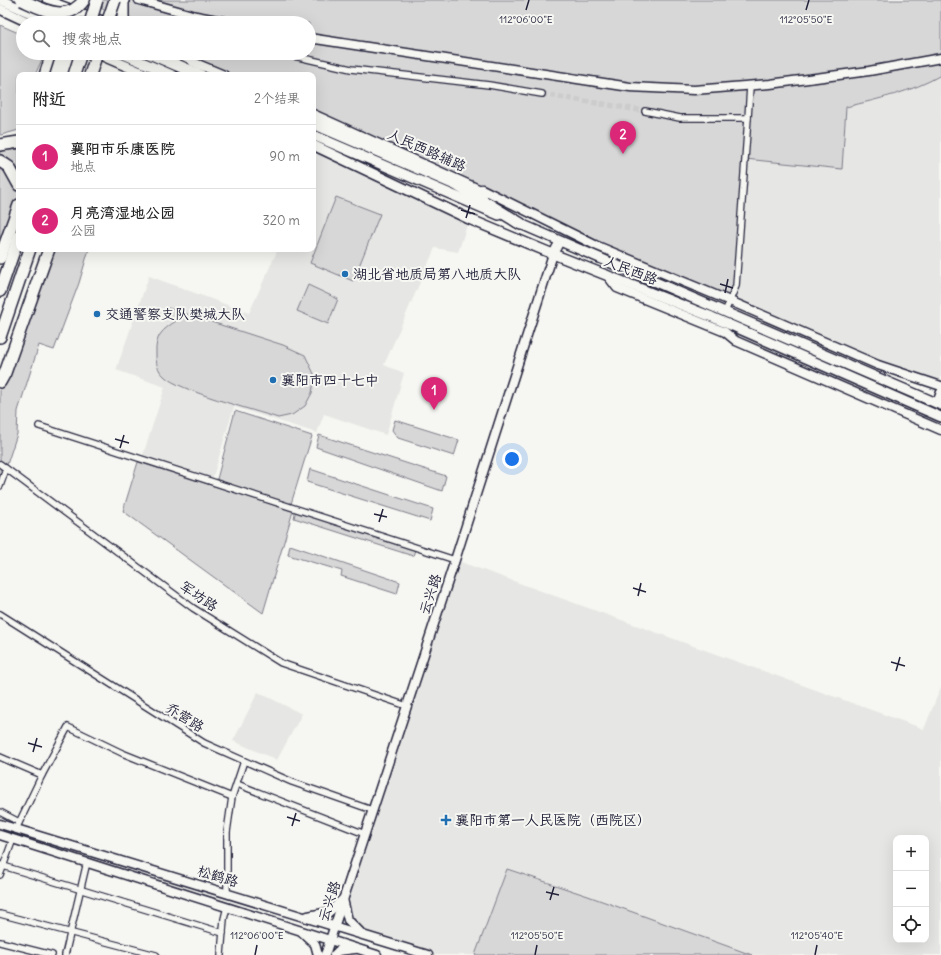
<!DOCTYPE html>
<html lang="zh">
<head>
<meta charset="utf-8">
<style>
  :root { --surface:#fff; --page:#f2f2f2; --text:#222; --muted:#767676; --line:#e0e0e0; --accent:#db2777 }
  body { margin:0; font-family:Delius,"LXGW WenKai TC",sans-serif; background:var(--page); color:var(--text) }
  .controls { position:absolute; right:12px; bottom:12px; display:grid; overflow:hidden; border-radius:8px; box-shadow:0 4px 16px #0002 }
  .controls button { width:36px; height:36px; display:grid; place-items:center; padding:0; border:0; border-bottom:1px solid var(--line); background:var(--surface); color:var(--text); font:20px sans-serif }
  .you { position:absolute; left:512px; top:459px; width:14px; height:14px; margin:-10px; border:3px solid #fff; border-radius:50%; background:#1a73e8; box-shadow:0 0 0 6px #1a73e833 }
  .badge { display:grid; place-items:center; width:26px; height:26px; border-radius:50%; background:var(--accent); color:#fff; font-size:13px; font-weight:700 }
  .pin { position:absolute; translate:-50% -33px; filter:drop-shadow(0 1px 2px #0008) }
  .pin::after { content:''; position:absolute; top:21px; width:14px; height:12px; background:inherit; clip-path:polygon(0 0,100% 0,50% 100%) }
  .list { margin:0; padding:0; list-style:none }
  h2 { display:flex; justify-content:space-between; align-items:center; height:52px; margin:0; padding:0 16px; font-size:17px }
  h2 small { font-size:13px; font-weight:400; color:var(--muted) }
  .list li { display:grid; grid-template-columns:26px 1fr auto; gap:12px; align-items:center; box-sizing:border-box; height:64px; padding:0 16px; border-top:1px solid var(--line) }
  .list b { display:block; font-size:15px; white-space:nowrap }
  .list p { margin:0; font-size:13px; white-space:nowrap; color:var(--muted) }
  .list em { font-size:13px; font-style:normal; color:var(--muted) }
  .icon { flex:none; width:22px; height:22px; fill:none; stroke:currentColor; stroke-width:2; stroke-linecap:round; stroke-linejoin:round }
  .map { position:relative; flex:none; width:941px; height:955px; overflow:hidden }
  .search { position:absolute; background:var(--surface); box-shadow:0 4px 16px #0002; left:16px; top:16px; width:300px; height:44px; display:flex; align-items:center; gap:10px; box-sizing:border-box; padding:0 14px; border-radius:22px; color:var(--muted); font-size:15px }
  .panel { position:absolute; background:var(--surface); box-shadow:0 4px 16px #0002; left:16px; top:72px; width:300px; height:180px; border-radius:8px }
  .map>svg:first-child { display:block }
  .built { fill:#e6e6e4; fill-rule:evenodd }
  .green { fill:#d7d7d7; stroke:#7c7c89 }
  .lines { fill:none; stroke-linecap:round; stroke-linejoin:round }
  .street-tunnel { stroke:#cccccd; stroke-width:5.5; stroke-dasharray:5.5 3; stroke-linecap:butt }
  .street-casing { stroke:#22223b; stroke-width:8 }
  .secondary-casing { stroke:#22223b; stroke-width:11 }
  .primary-casing { stroke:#22223b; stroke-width:12 }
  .highway-casing { stroke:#22223b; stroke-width:14 }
  .street { stroke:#f6f6f2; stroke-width:5.5 }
  .secondary { stroke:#f6f6f2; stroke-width:8 }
  .primary { stroke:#f6f6f2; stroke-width:9 }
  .highway { stroke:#f6f6f2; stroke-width:11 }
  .highway-bridge-casing { stroke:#22223b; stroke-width:14; stroke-linecap:butt }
  .highway-bridge { stroke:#f6f6f2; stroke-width:11 }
  .ticks { fill:none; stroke:#22223b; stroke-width:1.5 }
  .poi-dot { fill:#1f6fb2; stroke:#f6f6f2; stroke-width:1.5 }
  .labels { text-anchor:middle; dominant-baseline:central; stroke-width:4; stroke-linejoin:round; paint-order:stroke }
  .street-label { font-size:14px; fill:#22223b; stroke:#f6f6f2 }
  .poi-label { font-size:14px; fill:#22223b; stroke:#f6f6f2; text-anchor:start }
  .ticks-label { font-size:10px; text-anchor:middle; fill:#22223b; stroke:#f6f6f2; stroke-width:4; stroke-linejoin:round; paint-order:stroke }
</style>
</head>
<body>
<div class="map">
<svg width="941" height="955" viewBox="0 0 941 955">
  <rect width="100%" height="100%" fill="#f6f6f2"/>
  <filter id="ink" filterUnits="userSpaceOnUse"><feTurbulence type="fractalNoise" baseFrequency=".025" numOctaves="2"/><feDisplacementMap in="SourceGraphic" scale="8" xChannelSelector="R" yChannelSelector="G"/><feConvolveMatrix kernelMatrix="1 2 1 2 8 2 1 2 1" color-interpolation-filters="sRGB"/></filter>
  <g filter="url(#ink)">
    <g class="built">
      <polygon points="941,75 941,386 878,365 730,301 745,159 846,107 888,97 930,81"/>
      <polygon points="320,148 469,219 458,252 435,248 384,365 404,373 386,435 324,414 317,433 234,407 212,480 142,458 165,387 116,370 149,276 249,313 278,249 313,249 313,163"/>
      <path d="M455 560 924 729 941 687V955H428L362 934 348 920 343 899ZM896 838H926V940H896Z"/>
      <polygon points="258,692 302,714 277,760 233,741"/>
    </g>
    <g class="green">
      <path d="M83 0H941V75C912 92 878 99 846 107L842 169 745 159 736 286 730 301 595 245 313 114V75H224L177 53H309V23H133Z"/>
      <polygon points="0,25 23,35 23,53 44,53 44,55 35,75 19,75 19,130 1,135 0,135"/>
      <polygon points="19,149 19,172 9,159 0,154 0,151"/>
      <polygon points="0,161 19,185 19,205 0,258"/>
      <polygon points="336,197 380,214 353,281 310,263"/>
      <polygon points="49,249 89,249 79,283 54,350 39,345 18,411 17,434 0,486 0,390"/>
      <polygon points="308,285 338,299 328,324 297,311"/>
      <path d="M168 308 283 345 305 355 315 376 312 393 305 406 292 415 278 418C254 410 179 391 164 376 157 369 156 364 156 354 155 336 162 330 176 321L164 317Z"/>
      <polygon points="235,411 312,436 290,507 216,483"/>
      <polygon points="395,420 459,440 454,456 398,438 392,430"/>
      <polygon points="319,435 446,476 442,491 316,447"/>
      <polygon points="138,462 293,511 263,613 123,511"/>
      <polygon points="310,469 433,509 430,521 307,482"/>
      <polygon points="296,509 416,547 413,556 294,518"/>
      <polygon points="290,545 400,582 397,594 341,576 342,571 288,555"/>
      <polygon points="507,869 588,896 752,955 475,955"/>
    </g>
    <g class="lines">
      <polyline class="street-tunnel" points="542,94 645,111"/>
      <defs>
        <g id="street">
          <polyline points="281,53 351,69 489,85 542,94"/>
          <polyline points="645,111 680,118 748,118 736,286 725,312"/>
          <polyline points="748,118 750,86"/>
          <polyline points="39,426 455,560"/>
          <polyline points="0,464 193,608 281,663 407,706"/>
          <polyline points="0,486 6,469"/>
          <polyline points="0,614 204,743 292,782 372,810"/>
          <polyline points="0,757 42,775 16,829"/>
          <polyline points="42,775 68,727 122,753 232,797"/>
          <polyline points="237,784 365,834"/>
          <polyline points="0,812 19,822"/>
          <polyline points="0,865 223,933"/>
          <polyline points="0,875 13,839"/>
          <polyline points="227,892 227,832 232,797 244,761"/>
          <polyline points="0,914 156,955"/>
          <polyline points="0,942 52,955"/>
          <polyline points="65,955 87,862"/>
          <polyline points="221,955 224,919 227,907"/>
        </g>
        <g id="secondary">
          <polyline points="47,0 109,23"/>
          <polyline points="139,0 196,16 233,23"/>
          <polyline points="62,23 74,15 82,13"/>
          <polyline points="309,38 630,87 694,90 770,84 869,71 941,58"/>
          <polyline points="177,53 189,59"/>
          <polyline points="186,53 193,62 224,75"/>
          <polyline points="313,114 485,192"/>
          <polyline points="482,189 595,245 730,301 878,365 941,386"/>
          <polyline points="607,275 617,288 725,332 736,341 941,430"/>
          <polyline points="937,403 941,392"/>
          <polyline points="0,824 428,955"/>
          <polyline points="0,835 377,955"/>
          <polyline points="308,916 329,912 343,899 348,920 361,933"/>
          <polyline points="302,932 315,944 318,955"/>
          <polyline points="325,955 455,560 553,254 560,241"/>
          <polyline points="334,955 338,951 355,949"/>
        </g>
        <g id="primary">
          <polyline points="1,0 53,23"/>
          <polyline points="0,9 30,23"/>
          <polyline points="96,53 147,75"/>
          <polyline points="121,53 172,75"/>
          <polyline points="44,75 51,53"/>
          <polyline points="313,135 499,215"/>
          <polyline points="313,145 469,219 553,254 712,317 941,417"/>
          <polyline points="516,222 941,405"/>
        </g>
        <g id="highway">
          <polyline points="123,0 123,19 125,23"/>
          <polyline points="149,53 200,75"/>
          <polyline points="74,75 81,53"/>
          <polyline points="313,123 457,185 521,224"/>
          <polyline points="0,145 19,142"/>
          <polyline points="0,161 9,167 19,185"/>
          <polyline points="0,258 19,205"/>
          <polyline points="0,291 19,236"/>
          <polyline points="0,337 30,249"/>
          <polyline points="0,382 5,373 49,249"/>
        </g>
      </defs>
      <use href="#street" class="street-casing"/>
      <use href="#secondary" class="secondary-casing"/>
      <use href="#primary" class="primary-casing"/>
      <use href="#highway" class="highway-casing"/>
      <use href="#street" class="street"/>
      <use href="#secondary" class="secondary"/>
      <use href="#primary" class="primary"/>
      <use href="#highway" class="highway"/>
      <defs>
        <g id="highway-bridge">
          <path d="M22 0C42 9 67 24 84 0"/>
          <polyline points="90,23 97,0"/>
          <polyline points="107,23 115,0"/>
          <polyline points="90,75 97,53"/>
        </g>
      </defs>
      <use href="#highway-bridge" class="highway-bridge-casing"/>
      <use href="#highway-bridge" class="highway-bridge"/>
    </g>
  </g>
  <path class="ticks" d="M526 10 529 0M806 10 809 0M461 210 475 214M466 218 470 205M720 284 733 288M725 293 728 279M115 439 129 443M120 448 124 435M374 514 387 517M379 522 383 509M633 588 646 592M638 596 641 583M891 662 905 666M896 671 900 657M28 743 42 747M33 752 37 738M287 817 300 821M292 826 296 813M546 892 559 895M550 900 554 887M255 955 257 945M535 955 537 945M815 955 817 945"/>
  <g class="poi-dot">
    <circle cx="345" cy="274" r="4"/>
    <circle cx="97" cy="314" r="4"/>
    <circle cx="273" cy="380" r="4"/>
    <path d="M444 814h4v4h4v4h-4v4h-4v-4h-4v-4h4z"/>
  </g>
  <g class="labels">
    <g class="street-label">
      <text transform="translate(427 150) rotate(24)">人民西路辅路</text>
      <text transform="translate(631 270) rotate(21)">人民西路</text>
      <text transform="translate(430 594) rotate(-72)">云兴路</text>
      <text transform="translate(199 596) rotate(34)">军坊路</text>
      <text transform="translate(185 717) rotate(32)">乔营路</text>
      <text transform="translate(218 876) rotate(17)">松鹤路</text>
      <text transform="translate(329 901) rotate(-72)">云兴路</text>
    </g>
    <g class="poi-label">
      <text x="353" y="274">湖北省地质局第八地质大队</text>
      <text x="105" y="314">交通警察支队樊城大队</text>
      <text x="281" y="380">襄阳市四十七中</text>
      <text x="455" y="820">襄阳市第一人民医院（西院区）</text>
    </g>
  </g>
  <g class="ticks-label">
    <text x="526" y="23">112°06'00"E</text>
    <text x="806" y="23">112°05'50"E</text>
    <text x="257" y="939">112°06'00"E</text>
    <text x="537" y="939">112°05'50"E</text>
    <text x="817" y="939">112°05'40"E</text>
  </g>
</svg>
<div class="controls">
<button>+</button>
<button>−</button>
<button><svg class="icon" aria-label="locate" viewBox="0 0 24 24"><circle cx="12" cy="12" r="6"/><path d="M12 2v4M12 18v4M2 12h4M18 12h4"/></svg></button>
</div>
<div class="you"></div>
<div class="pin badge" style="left:434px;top:410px">1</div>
<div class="pin badge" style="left:623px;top:154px">2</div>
<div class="search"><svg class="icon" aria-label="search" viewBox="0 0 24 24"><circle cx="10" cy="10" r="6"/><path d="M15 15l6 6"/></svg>搜索地点</div>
<section class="panel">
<h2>附近<small>2个结果</small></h2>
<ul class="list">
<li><span class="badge">1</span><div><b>襄阳市乐康医院</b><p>地点</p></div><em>90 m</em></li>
<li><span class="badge">2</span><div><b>月亮湾湿地公园</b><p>公园</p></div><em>320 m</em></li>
</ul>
</section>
</div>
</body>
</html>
